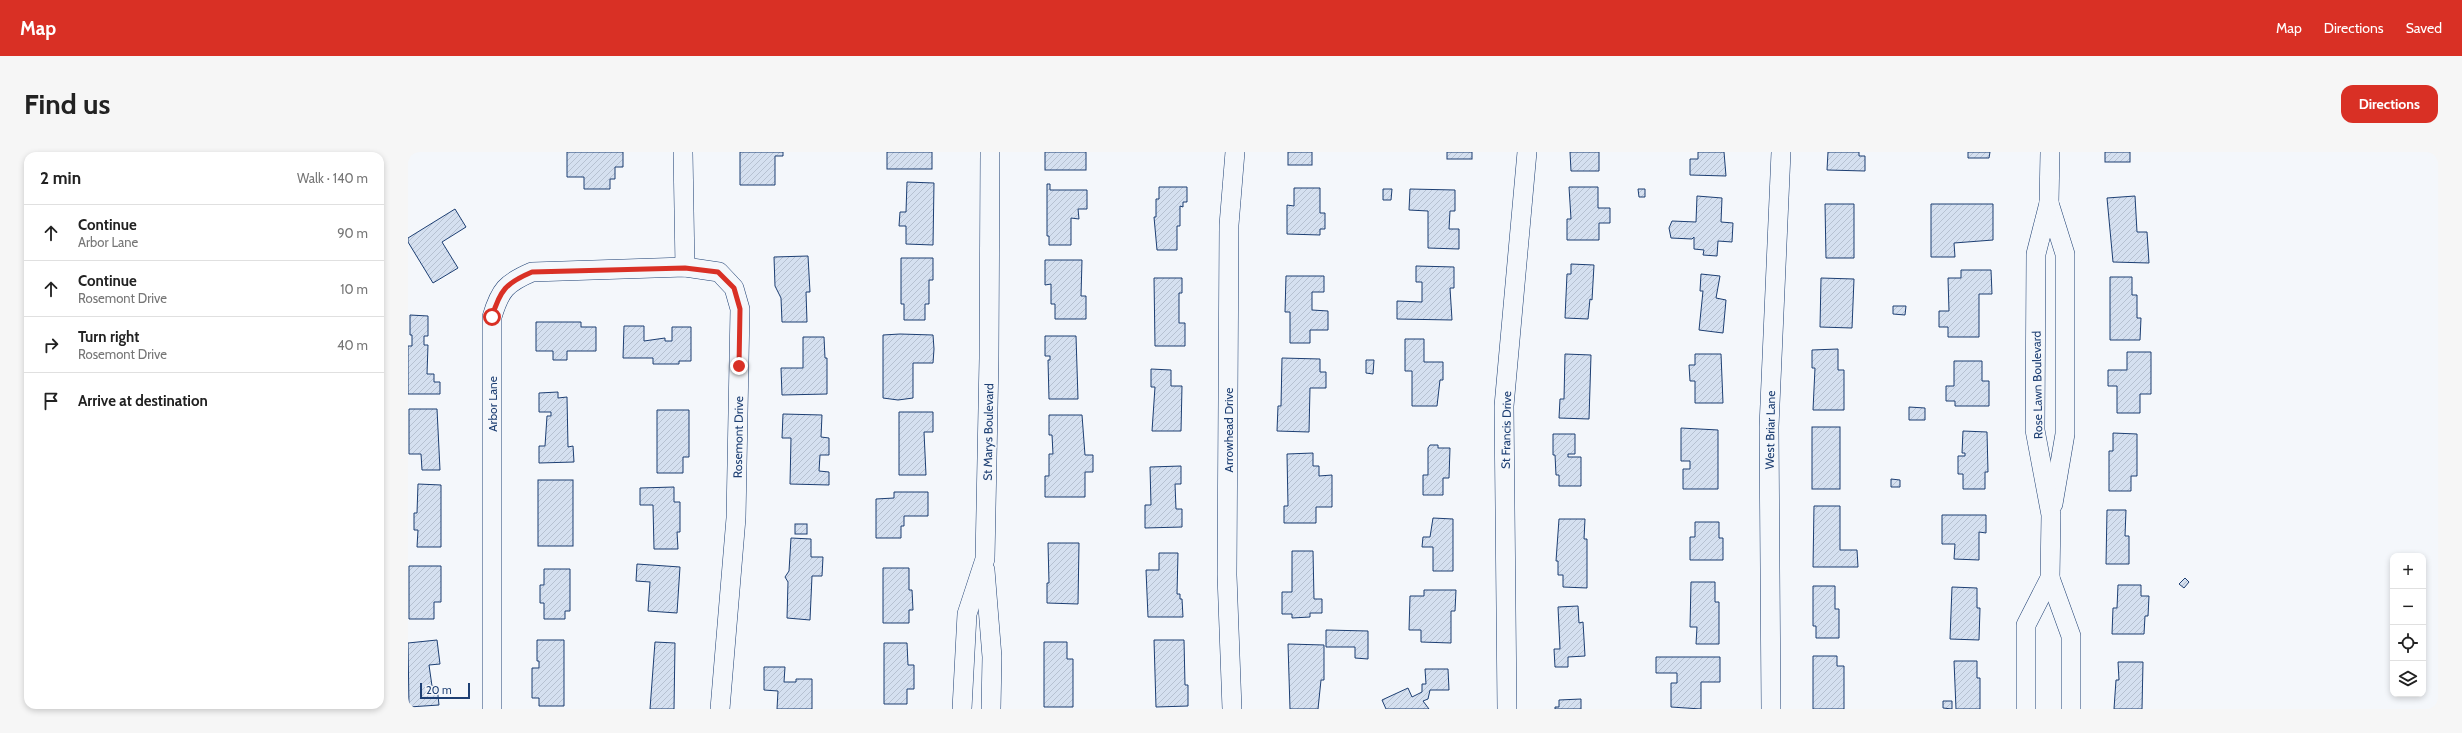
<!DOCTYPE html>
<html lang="en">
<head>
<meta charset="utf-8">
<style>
  :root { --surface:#fff; --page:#f6f6f6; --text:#222; --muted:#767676; --line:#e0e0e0; --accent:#d93025 }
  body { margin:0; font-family:Cabin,sans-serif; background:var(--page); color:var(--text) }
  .controls { position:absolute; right:12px; bottom:12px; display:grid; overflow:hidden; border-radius:8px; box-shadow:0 2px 6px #0003 }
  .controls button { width:36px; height:36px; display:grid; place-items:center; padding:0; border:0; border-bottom:1px solid var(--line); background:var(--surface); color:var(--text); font:20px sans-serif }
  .scale { position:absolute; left:12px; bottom:10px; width:50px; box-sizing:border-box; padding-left:4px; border:2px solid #1d3f73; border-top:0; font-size:11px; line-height:14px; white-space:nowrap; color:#1d3f73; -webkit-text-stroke:3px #f4f7fb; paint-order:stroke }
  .stop { position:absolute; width:12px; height:12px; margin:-9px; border:3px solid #d93025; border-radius:50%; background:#fff }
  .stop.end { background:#d93025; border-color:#fff; box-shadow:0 1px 4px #0008 }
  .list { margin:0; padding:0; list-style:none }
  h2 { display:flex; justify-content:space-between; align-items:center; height:52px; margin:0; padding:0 16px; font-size:17px }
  h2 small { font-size:13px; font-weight:400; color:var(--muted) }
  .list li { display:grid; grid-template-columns:26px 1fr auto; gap:12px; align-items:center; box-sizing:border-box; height:56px; padding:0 16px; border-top:1px solid var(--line) }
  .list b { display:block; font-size:15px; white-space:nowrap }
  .list p { margin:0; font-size:13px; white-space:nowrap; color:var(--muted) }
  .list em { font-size:13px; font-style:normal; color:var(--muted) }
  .icon { flex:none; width:22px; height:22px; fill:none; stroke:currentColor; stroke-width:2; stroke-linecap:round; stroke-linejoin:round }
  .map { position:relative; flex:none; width:2030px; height:557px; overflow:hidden; border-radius:12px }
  header { display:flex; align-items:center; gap:24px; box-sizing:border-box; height:56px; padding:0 20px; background:var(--accent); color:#fff }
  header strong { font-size:19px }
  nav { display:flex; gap:22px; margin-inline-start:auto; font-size:14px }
  .intro { display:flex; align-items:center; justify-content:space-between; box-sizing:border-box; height:96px; padding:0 24px }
  h1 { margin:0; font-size:28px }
  .button { padding:10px 18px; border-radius:12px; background:var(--accent); color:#fff; font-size:14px; font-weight:700 }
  main { display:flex; gap:24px; padding:0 24px }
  aside { flex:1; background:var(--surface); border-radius:12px; box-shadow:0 2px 6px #0003 }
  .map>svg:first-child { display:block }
  .building { fill:url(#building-hatch); stroke:#1d3f73 }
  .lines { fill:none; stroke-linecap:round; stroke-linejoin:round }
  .minor-casing { stroke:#1d3f73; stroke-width:20 }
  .minor { stroke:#f4f7fb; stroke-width:19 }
  .route { stroke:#d93025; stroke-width:5 }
  .labels { text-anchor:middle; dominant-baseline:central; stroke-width:3; stroke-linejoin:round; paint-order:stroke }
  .street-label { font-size:12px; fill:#1d3f73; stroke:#f4f7fb }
</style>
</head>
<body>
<header>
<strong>Map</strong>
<nav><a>Map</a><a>Directions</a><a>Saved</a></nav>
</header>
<div class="intro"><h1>Find us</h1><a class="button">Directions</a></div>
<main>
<aside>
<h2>2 min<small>Walk · 140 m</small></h2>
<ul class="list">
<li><svg class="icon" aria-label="ahead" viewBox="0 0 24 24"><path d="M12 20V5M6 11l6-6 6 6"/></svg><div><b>Continue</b><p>Arbor Lane</p></div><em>90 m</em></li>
<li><svg class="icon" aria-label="ahead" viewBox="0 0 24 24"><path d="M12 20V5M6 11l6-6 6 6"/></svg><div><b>Continue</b><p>Rosemont Drive</p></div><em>10 m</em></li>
<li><svg class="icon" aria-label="right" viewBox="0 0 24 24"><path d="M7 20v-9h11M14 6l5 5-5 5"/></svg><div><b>Turn right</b><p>Rosemont Drive</p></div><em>40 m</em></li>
<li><svg class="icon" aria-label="arrive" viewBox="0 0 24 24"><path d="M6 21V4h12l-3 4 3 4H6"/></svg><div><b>Arrive at destination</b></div></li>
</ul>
</aside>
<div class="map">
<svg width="2030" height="557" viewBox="0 0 2030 557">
  <defs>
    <pattern id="building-hatch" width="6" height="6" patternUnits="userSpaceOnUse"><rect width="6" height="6" fill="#d5e0f0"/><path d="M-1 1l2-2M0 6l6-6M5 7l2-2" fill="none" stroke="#b6c1d1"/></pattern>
  </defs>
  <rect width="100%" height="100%" fill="#f4f7fb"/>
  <g class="building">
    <polygon points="159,0 215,0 215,15 207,15 207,27 202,27 202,37 176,37 176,25 159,25"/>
    <polygon points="332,0 375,0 375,4 367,4 367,33 332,33"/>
    <rect x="479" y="0" width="45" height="17"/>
    <rect x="637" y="0" width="41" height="18"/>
    <rect x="880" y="0" width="24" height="13"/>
    <rect x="1039" y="0" width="25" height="7"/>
    <polygon points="1162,0 1191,0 1191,19 1163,19"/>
    <polygon points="1290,0 1316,0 1318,24 1282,23 1282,7 1290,7"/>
    <polygon points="1420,0 1451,0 1451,4 1457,4 1457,19 1419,18"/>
    <polygon points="1560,0 1582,0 1581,6 1560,6"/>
    <rect x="1697" y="0" width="25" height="10"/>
    <polygon points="499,30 526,31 525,93 498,92 498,74 491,74 492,60 498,60"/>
    <polygon points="639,32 642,32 642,38 679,38 679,57 670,57 671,67 663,66 663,93 641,93 641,84 639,84"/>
    <polygon points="751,35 779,35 779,50 775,50 775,55 772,54 772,74 769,74 769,98 749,98 746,65 748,65 748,47 751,47"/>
    <polygon points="1161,35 1190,35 1190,56 1202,56 1202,71 1191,71 1191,88 1159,88 1159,67 1163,67"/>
    <polygon points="886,36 912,36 912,61 917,61 917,77 912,77 912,83 879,82 879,53 886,54"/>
    <polygon points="975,37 984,37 983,48 975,48"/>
    <polygon points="1002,37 1047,38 1047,59 1042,59 1041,77 1051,77 1051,97 1020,96 1020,59 1001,58"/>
    <polygon points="1230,37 1237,37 1237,45 1231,45"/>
    <polygon points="1289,44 1314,46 1313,70 1325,71 1324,90 1310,89 1309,104 1295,103 1296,98 1286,97 1286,85 1284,87 1263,86 1261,76 1264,69 1288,70"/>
    <polygon points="1727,44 1729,80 1739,80 1741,111 1705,110 1699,46"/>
    <polygon points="1417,52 1446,52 1446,106 1418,106"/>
    <polygon points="1523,52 1585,52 1585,88 1546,91 1547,105 1523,105"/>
    <polygon points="47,57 58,75 34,90 50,116 25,131 0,90 0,86"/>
    <polygon points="400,104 402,140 398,140 399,170 374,170 373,146 367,134 366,105"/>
    <polygon points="493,106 525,106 525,128 521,128 521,152 517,152 517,168 496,168 496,152 493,152"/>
    <polygon points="637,108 674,108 673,144 678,144 678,167 647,167 647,152 643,152 643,132 637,133"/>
    <polygon points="1163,112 1186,113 1184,148 1182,147 1180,167 1157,166 1159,122 1163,122"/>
    <polygon points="1008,114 1046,115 1046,136 1042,136 1044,168 989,167 989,149 1014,150 1014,130 1008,130"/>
    <polygon points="1553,118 1583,118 1584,142 1571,142 1571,185 1540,185 1540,175 1531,175 1531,159 1541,159 1540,126 1553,126"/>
    <polygon points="1293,122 1312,124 1308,146 1318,148 1315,181 1291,178 1295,139 1292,139"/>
    <polygon points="878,124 916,124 916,140 904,140 904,158 920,159 920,178 902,178 902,191 882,191 882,160 877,160"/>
    <polygon points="1702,125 1724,125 1724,143 1729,143 1729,166 1733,166 1732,188 1702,188"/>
    <polygon points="746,126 774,126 774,141 771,141 771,171 777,171 777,194 747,194"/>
    <polygon points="1413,126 1446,127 1444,176 1412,175"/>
    <polygon points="1485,154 1498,154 1497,163 1485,162"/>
    <polygon points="2,163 20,164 20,184 16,184 16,193 20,193 19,222 26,222 26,230 32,230 32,242 0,242 0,194 4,194 4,183 2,183"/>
    <polygon points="128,170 173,170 173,175 188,175 188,199 159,199 159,208 145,208 145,199 128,199"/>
    <polygon points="216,174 236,174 236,189 257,186 257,189 264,189 264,175 283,175 283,209 271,209 271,212 245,212 245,206 215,206"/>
    <polygon points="492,182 525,183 526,197 525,211 505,211 505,246 490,248 475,246 475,183"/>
    <polygon points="637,184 668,184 670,247 641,247 640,208 642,208 642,204 637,204"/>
    <polygon points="395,185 416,185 417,206 419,206 419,242 374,243 373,216 395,216"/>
    <polygon points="997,187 1016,187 1016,210 1035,210 1035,228 1032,228 1029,254 1004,254 1004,219 997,219"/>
    <polygon points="1430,197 1430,218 1436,218 1436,258 1405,258 1407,216 1404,216 1404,198"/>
    <polygon points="1719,200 1743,200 1743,242 1732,242 1732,261 1709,261 1709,234 1700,234 1700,218 1719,218"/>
    <polygon points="1157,202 1183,203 1181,267 1151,266 1152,247 1156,247"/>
    <polygon points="1287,202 1313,202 1315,251 1287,251 1287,229 1282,229 1281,213 1287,213"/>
    <polygon points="874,206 912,207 912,220 918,220 918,236 902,236 901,280 869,279 870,254 873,254"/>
    <polygon points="958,208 966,208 965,222 958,221"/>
    <polygon points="1546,209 1574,209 1574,229 1581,229 1581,254 1547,254 1547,249 1538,249 1538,234 1546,234"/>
    <polygon points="743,217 763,218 763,234 774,234 773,279 744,279 747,235 743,235"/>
    <polygon points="150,240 150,246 159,245 160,295 165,294 166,310 131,311 131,294 137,294 139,264 143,264 143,260 131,260 131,241"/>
    <polygon points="1501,255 1517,256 1517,268 1501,268"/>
    <polygon points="1,257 29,257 32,318 14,318 13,302 1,302"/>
    <polygon points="249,258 281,258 281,305 275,305 275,321 249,321"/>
    <polygon points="491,260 525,260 525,280 516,280 518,323 491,323"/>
    <polygon points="375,262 414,263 413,285 421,286 421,303 412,303 411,319 421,320 421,333 382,332 383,286 374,286"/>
    <polygon points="641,263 674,263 677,303 685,303 685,320 677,320 677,345 637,345 637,324 641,324 641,302 645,302 644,283 641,283"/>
    <rect x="1404" y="275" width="28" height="62"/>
    <polygon points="1273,276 1310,278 1310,337 1275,337 1275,317 1282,317 1282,309 1273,309"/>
    <polygon points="1555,279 1579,280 1580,320 1577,320 1577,337 1555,337 1555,322 1550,322 1550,304 1557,304 1557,301 1554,301"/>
    <polygon points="1705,281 1729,282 1729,324 1723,324 1723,339 1701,339 1701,299 1705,299"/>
    <polygon points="1145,282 1167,282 1167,302 1160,302 1160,305 1173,305 1173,334 1151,334 1151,323 1148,323 1147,303 1145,303"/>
    <polygon points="1022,293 1030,293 1030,296 1042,296 1041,326 1035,326 1035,343 1015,343 1015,323 1020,323 1020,296"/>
    <polygon points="905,301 905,314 911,314 911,324 924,323 924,355 908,355 908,371 876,371 876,354 880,354 879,302"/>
    <polygon points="773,314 773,332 767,332 768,357 774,357 774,375 737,376 737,353 743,353 742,315"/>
    <polygon points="1483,327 1492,328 1492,335 1483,335"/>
    <rect x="130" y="328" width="35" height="66"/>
    <polygon points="10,332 33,333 33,395 9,395 10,378 6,378 6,361 9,361"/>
    <polygon points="266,335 266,350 272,350 272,380 269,380 270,397 246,397 245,353 232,353 232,336"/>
    <polygon points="486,340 520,340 520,364 496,364 496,374 493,374 493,386 468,386 468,347 486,346"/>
    <polygon points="1406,354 1432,354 1432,398 1449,398 1450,415 1405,415"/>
    <polygon points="1699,358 1718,358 1717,384 1721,384 1721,412 1698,412"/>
    <polygon points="1534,363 1578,363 1578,381 1571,380 1571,408 1546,407 1547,392 1534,392"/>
    <polygon points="1025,366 1045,367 1045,419 1025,419 1025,395 1014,395 1015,385 1022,385"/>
    <polygon points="1151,367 1177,367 1176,387 1179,387 1179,436 1155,435 1155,423 1150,423 1150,409 1148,409"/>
    <polygon points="1287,370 1311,370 1311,386 1315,386 1315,408 1282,408 1282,385 1287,385"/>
    <rect x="387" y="372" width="12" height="10"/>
    <polygon points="383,386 403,387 403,405 415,405 414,424 404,424 402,468 379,466 380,430 377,425 381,419"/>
    <polygon points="640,391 671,391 670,452 639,451 639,431 641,431"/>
    <polygon points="884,399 905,399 906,447 914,447 914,461 902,461 902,465 884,466 884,462 874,462 874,440 884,440"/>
    <polygon points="751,401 770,401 769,442 772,442 772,447 774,447 775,465 740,465 738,418 751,418"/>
    <polygon points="229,412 272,415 269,461 240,459 242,430 228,429"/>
    <polygon points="1,414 33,414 33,450 26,450 26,467 1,467"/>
    <polygon points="475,416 501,416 501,438 504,438 505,458 501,458 501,471 475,471"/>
    <polygon points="136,417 162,417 162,459 157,459 157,467 136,467 136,451 132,451 132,433 136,433"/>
    <polygon points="1777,426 1781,430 1776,436 1771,432"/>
    <polygon points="1283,430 1307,430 1307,450 1311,450 1311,492 1288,492 1289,475 1282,475"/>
    <polygon points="1710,433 1733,433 1733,444 1741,444 1740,464 1737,464 1736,482 1704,482 1705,456 1709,456"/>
    <polygon points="1405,434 1427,434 1427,457 1431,457 1431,486 1408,486 1408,474 1405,474"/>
    <polygon points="1544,435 1569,436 1569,456 1572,456 1571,488 1542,487"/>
    <polygon points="1016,438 1048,438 1047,459 1043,459 1043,491 1013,490 1013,478 1001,478 1002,444 1016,444"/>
    <polygon points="1170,454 1171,471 1175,470 1177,504 1160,505 1160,515 1147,515 1146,497 1152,497 1150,455"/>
    <polygon points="918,478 960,479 960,507 947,506 947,495 918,495"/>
    <polygon points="29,488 32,512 21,513 24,534 29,534 31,553 1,555 0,491"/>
    <polygon points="129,488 156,488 156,554 131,554 131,546 124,546 124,516 131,516 131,509 129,509"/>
    <polygon points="746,488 776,488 777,533 780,533 780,554 748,555"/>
    <polygon points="247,490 267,491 266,557 242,557"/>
    <polygon points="636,490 659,490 659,507 665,507 665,555 636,555"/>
    <polygon points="476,491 499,491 500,513 506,513 506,537 499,537 499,552 476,552"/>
    <polygon points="880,492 916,493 916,528 913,528 910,557 882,557"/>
    <polygon points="1405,504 1429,504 1429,514 1436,514 1436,557 1405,557"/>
    <polygon points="1248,505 1312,505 1312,530 1293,530 1293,557 1263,555 1263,531 1269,531 1269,521 1248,521"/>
    <polygon points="1546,509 1569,509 1569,526 1572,526 1572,557 1548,557"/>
    <polygon points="1710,510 1735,510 1734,557 1706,557 1708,528 1711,528"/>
    <polygon points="356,515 377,515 376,530 388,530 388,527 404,527 404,557 369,557 370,539 356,538"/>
    <polygon points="1017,517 1040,517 1041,538 1022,538 1020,547 1015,549 1021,557 978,557 974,548 1000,536 1004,545 1014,540 1014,532 1018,532"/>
    <polygon points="1173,547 1173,557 1147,557 1147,555 1151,555 1151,548"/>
    <polygon points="1535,549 1544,549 1544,557 1535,556"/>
  </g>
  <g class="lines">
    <defs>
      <g id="minor">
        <polyline points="275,0 277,115"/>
        <polyline points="1641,51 1657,102 1657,282 1645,352"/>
        <polyline points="577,418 584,505 583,557"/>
        <polyline points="1642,426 1663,484 1663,557"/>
        <path d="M84 557V165C92 138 98 131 124 120L277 115 311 120 326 136 332 157 328 366 312 557"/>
        <polyline points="554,557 559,462 577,407 581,206 582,0"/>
        <polyline points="824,557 819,423 821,73 827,0"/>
        <polyline points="1099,557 1096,254 1119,0"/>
        <polyline points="1363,557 1361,275 1373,0"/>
        <polyline points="1618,557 1618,473 1642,426 1643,363 1627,278 1628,102 1641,51 1642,0"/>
      </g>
    </defs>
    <use href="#minor" class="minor-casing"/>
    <use href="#minor" class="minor"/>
  </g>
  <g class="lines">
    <path class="route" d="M84 165C92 138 98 131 124 120L277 116 310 120 326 136 332 157 331 214"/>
  </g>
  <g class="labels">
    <g class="street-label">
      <text transform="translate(1629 233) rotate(-91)">Rose Lawn Boulevard</text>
      <text transform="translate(84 252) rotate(-90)">Arbor Lane</text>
      <text transform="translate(820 278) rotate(-90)">Arrowhead Drive</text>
      <text transform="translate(1098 278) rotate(-89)">St Francis Drive</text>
      <text transform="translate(1362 278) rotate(-89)">West Briar Lane</text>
      <text transform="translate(580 280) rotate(-89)">St Marys Boulevard</text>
      <text transform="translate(330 285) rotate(-89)">Rosemont Drive</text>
    </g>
  </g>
</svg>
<div class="controls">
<button>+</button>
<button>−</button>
<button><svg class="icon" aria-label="locate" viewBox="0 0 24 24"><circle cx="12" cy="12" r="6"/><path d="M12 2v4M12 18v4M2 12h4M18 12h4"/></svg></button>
<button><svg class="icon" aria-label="layers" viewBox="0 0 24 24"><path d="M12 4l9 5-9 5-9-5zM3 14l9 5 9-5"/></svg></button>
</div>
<div class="scale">20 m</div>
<div class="stop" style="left:84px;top:165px"></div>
<div class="stop end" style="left:331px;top:214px"></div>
</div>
</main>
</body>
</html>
